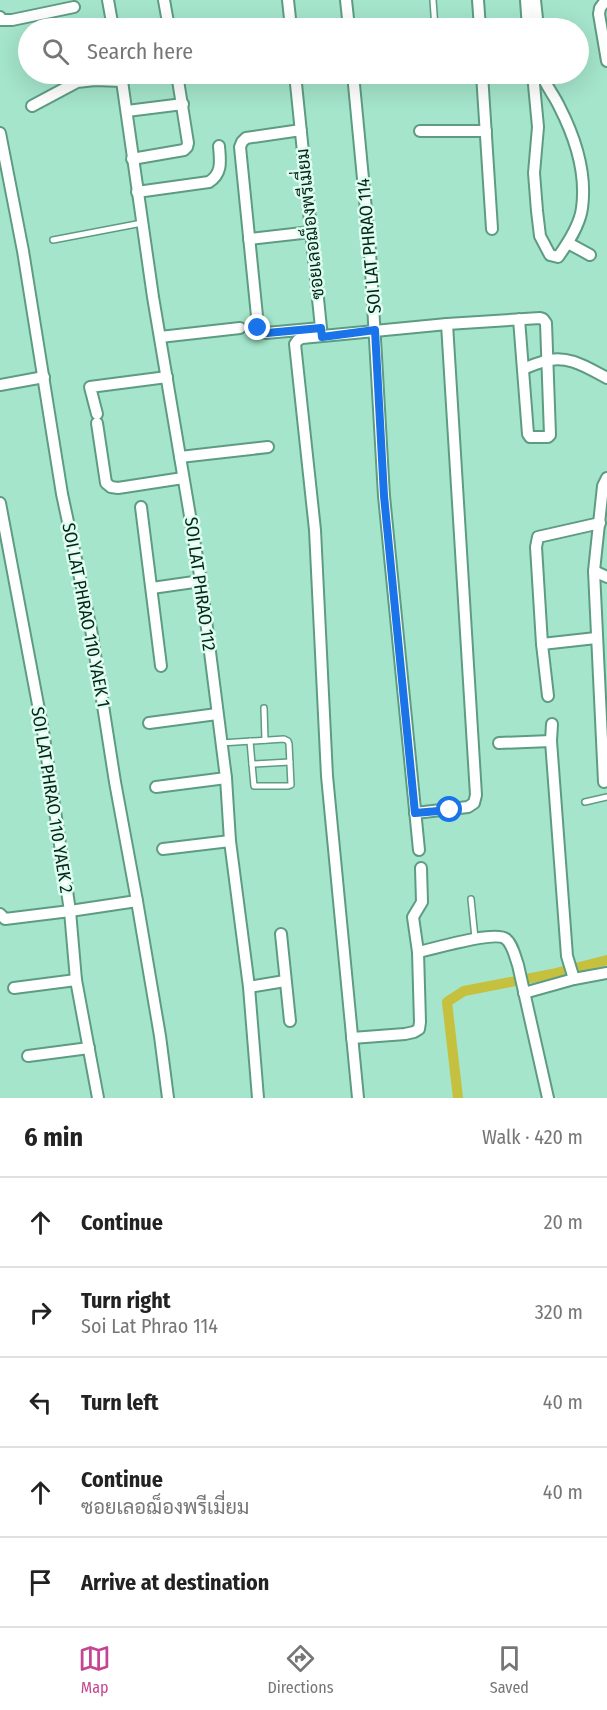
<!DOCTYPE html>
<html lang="en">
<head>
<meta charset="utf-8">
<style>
  :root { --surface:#fff; --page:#f2f2f2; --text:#222; --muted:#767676; --line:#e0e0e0; --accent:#c54591 }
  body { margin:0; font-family:"Fira Sans Condensed",Sarabun,sans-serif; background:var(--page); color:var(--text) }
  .stop { position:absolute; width:18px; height:18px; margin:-14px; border:4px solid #1a73e8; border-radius:50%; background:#fff }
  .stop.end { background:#1a73e8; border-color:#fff; box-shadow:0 2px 6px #0008 }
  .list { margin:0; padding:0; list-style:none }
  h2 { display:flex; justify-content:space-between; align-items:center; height:78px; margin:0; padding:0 24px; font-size:26px }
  h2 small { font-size:20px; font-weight:400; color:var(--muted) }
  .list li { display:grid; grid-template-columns:39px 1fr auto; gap:18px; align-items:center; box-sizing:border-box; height:90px; padding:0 24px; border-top:2px solid var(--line) }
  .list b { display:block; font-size:22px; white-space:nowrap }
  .list p { margin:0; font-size:20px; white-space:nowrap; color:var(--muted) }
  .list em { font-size:20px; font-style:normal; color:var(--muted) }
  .icon { flex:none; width:33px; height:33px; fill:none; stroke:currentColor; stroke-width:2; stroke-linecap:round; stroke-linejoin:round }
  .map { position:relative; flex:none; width:607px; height:1098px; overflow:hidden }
  .search { position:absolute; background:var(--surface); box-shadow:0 6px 24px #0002; left:18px; right:18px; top:18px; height:66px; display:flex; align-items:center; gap:15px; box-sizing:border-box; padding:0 21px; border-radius:33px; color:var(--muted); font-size:22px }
  .sheet { height:528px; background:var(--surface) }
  nav { display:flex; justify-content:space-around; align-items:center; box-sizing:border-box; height:84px; border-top:2px solid var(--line); background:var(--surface); font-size:16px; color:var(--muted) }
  nav a { display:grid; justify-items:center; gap:3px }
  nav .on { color:var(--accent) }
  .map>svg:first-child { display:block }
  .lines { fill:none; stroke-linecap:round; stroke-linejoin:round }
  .canal { stroke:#c5c03d; stroke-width:10 }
  .lane-casing { stroke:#5d9c83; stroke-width:8 }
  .street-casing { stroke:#5d9c83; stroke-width:14 }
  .lane { stroke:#fff; stroke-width:5 }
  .street { stroke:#fff; stroke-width:10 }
  .route { stroke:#1a73e8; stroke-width:8 }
  .labels { text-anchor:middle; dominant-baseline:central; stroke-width:5; stroke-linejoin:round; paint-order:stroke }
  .street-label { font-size:18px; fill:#08241a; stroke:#defef0 }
</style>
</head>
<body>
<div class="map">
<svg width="607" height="1098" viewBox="0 0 607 1098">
  <rect width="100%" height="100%" fill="#a4e5cb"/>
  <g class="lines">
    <polyline class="canal" points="458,1098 447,1002 464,991 552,974 607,960"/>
    <defs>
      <g id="lane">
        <polyline points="433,0 435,28"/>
        <polyline points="53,240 142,223"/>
        <polyline points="264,708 265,740"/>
        <polyline points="250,741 252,764 290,762"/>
        <polyline points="221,743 284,739 288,741 289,744 291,785 288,786 254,786 252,764"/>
        <polyline points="585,802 607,797"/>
        <polyline points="471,899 475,938"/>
      </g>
      <g id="street">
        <polyline points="108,0 113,28"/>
        <polyline points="164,0 169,28"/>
        <polyline points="288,0 291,28"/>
        <polyline points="346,0 349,28"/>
        <polyline points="478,0 480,28"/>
        <polyline points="526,0 528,28"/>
        <polyline points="535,0 538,28"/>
        <polyline points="606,0 600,8 599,14 607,61"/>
        <polyline points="0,17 0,20 12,20 74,7"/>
        <polyline points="121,74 153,297 201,581 226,778 230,841 249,987 258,1098"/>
        <polyline points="295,74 321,328 266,333 261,332 258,326 240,147 242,142 246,138 301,130"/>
        <polyline points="353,74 370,252 384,496 419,850"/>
        <polyline points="482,74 492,229"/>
        <path d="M533 74 538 127 534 173 537 211 540 236 550 255 558 257C568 243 580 225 582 208 587 172 575 137 559 106 554 95 545 85 542 74"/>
        <polyline points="32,106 77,82 95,80 122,81"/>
        <polyline points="127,111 183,104"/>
        <polyline points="420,131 486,131"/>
        <polyline points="0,133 23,251 62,494 91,629 115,782 137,901 160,1036 168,1098"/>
        <polyline points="132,159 184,150 187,147 188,143 177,74"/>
        <path d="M137 192 209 182C223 173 220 160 219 146"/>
        <polyline points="249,239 311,232"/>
        <polyline points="568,243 590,255"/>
        <polyline points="160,337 240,328"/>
        <path d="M523 369C530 366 538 363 545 361 568 354 588 368 607 378"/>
        <polyline points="0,385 44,377"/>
        <polyline points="97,414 90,387 167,377"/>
        <polyline points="97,423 106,483 111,487 118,488 183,478"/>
        <polyline points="180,457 268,447"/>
        <polyline points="0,503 43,731 70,911 76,980 98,1098"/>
        <polyline points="141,507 161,666"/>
        <polyline points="594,571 607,577"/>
        <polyline points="152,588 201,581"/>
        <polyline points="542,644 596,638"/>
        <polyline points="548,696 542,644 536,547 538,537 600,523"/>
        <polyline points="149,723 217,714"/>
        <polyline points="552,724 551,741 567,956 574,979"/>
        <polyline points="499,743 551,741"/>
        <polyline points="604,782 594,571 603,486 607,478"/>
        <polyline points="156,787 226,778"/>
        <polyline points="415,813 468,807 474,803 476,795 447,324"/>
        <polyline points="163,849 230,841"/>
        <polyline points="0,914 5,919 70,911 137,901"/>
        <polyline points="281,934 290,1021"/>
        <polyline points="418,952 413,917 422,902 421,868"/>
        <polyline points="249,987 285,981"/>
        <polyline points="14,988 76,980"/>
        <polyline points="524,993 574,979 607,973"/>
        <path d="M352 1038 405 1034 414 1032 419 1029 420 1022 418 952C434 949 495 930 506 939 513 945 515 957 518 965L548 1098"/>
        <polyline points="28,1056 89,1048"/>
        <polyline points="358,1098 327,776 315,530 295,344 298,340 302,338 447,324 540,318 543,319 546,323 550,435 548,437 530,437 528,434 519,319"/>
      </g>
    </defs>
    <use href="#lane" class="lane-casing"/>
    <use href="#street" class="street-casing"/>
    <use href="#lane" class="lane"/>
    <use href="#street" class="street"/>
  </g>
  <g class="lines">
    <polyline class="route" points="258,328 261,332 267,333 321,328 322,337 375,330 384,496 415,813 450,810"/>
  </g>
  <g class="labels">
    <g class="street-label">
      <text transform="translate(310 224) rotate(-96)">ซอยเลอฌ็องพรีเมี่ยม</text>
      <text transform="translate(369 246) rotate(-95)">SOI LAT PHRAO 114</text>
      <text transform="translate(200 584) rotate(82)">SOI LAT PHRAO 112</text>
      <text transform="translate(86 615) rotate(79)">SOI LAT PHRAO 110 YAEK 1</text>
      <text transform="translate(52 800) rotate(81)">SOI LAT PHRAO 110 YAEK 2</text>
    </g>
  </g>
</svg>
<div class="stop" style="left:450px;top:810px"></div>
<div class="stop end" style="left:258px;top:328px"></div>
<div class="search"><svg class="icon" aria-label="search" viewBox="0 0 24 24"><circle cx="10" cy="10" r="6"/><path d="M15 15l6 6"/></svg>Search here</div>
</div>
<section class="sheet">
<h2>6 min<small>Walk · 420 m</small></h2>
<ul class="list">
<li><svg class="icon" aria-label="ahead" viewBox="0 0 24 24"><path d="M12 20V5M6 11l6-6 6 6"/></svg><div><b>Continue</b></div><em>20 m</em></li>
<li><svg class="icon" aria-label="right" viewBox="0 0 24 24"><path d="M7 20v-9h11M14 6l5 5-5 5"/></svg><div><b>Turn right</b><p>Soi Lat Phrao 114</p></div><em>320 m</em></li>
<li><svg class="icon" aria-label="left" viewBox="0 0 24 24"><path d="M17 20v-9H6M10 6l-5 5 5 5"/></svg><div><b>Turn left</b></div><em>40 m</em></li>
<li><svg class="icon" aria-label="ahead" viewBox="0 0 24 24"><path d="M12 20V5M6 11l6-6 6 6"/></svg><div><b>Continue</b><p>ซอยเลอฌ็องพรีเมี่ยม</p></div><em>40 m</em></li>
<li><svg class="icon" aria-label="arrive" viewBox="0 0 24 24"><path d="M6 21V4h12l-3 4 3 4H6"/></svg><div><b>Arrive at destination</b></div></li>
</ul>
</section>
<nav>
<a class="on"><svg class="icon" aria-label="map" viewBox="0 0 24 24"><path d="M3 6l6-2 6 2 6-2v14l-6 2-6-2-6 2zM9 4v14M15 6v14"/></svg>Map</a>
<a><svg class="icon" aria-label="directions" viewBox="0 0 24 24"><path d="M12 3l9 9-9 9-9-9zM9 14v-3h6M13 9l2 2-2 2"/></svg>Directions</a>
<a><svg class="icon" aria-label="saved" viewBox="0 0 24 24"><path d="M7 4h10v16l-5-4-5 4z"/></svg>Saved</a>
</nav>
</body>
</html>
